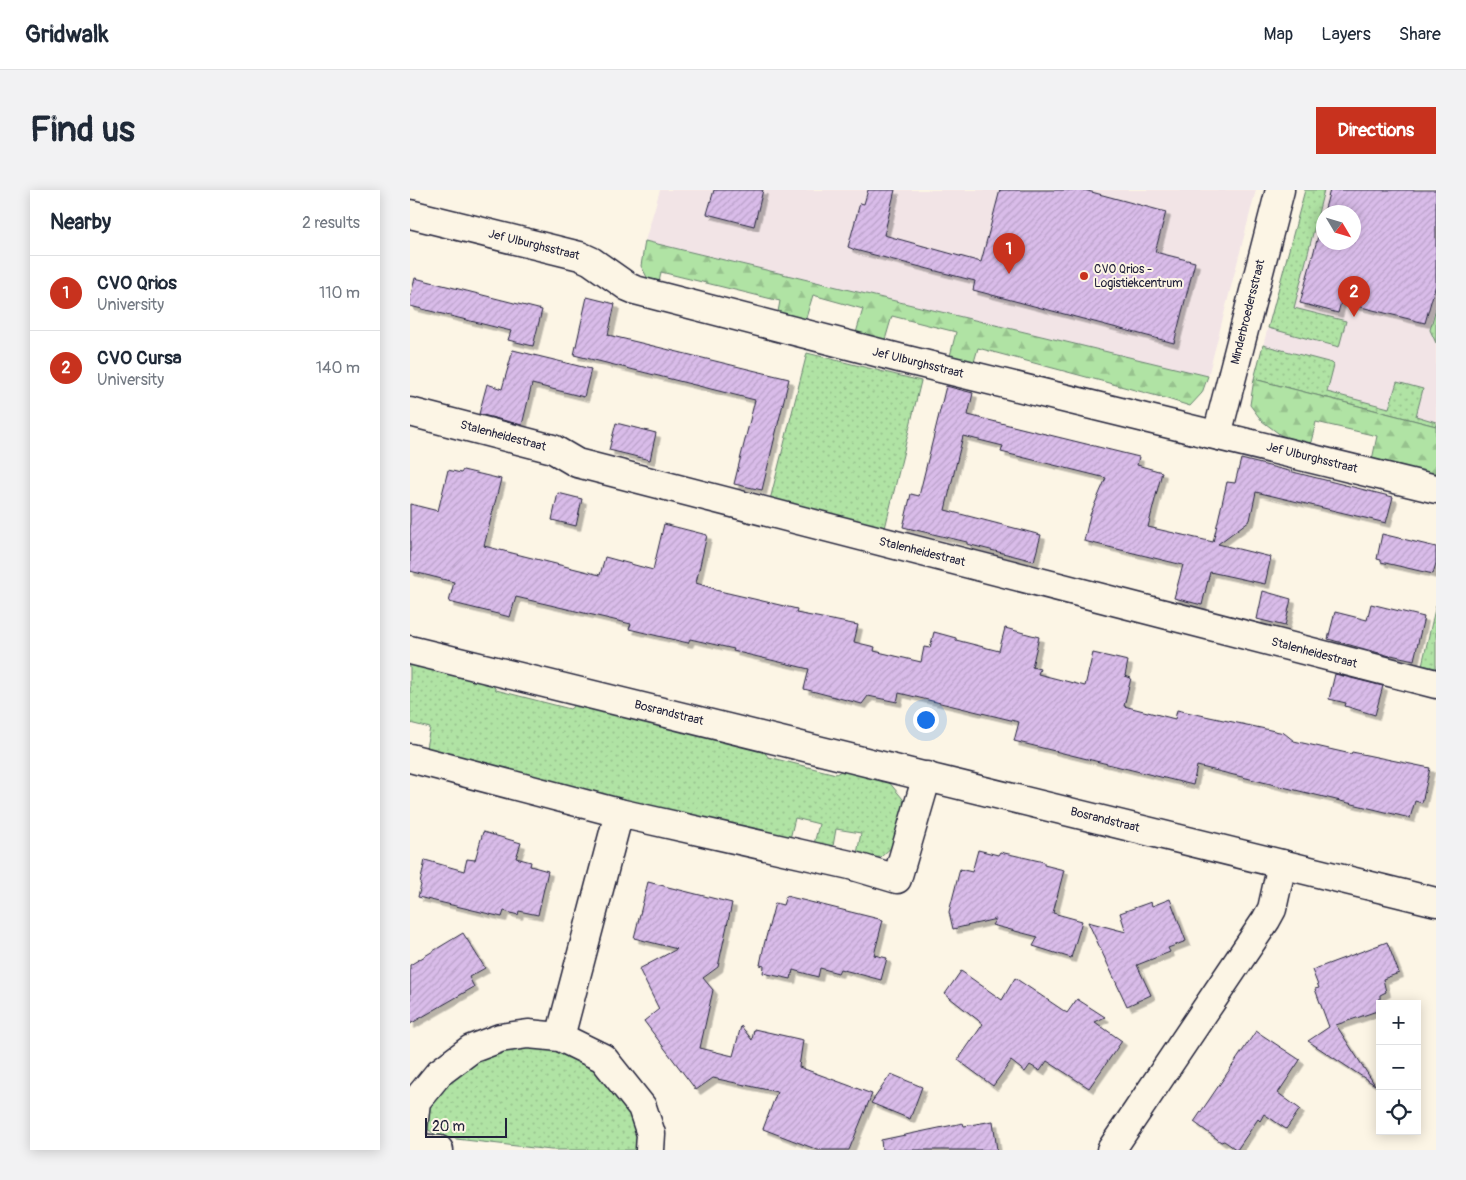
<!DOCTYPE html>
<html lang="en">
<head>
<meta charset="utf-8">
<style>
  :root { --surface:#fff; --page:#f2f2f3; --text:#1f2937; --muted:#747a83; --line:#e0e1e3; --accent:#c8321e }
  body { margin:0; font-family:Pangolin,sans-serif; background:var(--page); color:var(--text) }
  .controls { position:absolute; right:15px; bottom:15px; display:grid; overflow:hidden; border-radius:0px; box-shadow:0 2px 12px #0003 }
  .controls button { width:45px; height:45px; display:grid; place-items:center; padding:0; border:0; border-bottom:1px solid var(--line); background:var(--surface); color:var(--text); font:25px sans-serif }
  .compass { position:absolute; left:906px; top:15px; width:45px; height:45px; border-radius:50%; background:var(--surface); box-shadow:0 2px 12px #0003; rotate:128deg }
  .scale { position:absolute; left:15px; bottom:12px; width:82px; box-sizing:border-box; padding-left:5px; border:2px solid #22223b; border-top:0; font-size:14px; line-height:18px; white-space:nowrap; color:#22223b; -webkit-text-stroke:4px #fcf5e5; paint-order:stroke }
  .you { position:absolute; left:515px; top:529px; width:18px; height:18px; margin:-12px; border:4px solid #fff; border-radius:50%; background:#1a73e8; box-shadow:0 0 0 8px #1a73e833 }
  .badge { display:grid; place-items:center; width:32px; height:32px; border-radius:50%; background:var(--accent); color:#fff; font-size:16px; font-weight:700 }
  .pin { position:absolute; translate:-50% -41px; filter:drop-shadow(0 1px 2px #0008) }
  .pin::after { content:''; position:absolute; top:26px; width:18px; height:15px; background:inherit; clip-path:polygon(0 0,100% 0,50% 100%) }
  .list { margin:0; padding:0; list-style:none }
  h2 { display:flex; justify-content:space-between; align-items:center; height:65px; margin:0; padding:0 20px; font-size:21px }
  h2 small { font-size:16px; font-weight:400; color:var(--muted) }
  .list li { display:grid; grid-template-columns:32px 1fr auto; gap:15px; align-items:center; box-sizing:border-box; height:75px; padding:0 20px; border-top:1px solid var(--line) }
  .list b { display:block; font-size:19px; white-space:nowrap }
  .list p { margin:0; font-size:16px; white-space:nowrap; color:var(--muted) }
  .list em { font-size:16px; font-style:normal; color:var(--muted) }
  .icon { flex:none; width:28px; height:28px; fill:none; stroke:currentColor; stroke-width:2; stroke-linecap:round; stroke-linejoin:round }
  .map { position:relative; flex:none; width:1026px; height:960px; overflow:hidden; border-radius:0px }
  header { display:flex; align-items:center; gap:30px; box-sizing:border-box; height:70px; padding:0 25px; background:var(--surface); border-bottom:1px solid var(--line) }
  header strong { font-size:24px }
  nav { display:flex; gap:28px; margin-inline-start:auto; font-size:18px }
  .intro { display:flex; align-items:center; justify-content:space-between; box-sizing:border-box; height:120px; padding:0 30px }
  h1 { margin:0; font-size:35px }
  .button { padding:12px 22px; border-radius:0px; background:var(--accent); color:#fff; font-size:18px; font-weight:700 }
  main { display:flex; gap:30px; padding:0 30px }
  aside { flex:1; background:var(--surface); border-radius:0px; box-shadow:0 2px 12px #0003 }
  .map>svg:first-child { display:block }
  .built { fill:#f2e4e6; fill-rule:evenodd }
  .grass { fill:url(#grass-dots); stroke:#698270 }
  .forest { fill:url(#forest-firs); stroke:#698270 }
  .building { fill:url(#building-hatch); stroke:#22223b; filter:url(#shadow) }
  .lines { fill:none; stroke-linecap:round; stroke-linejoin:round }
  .minor-casing { stroke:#22223b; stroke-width:31 }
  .minor { stroke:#fcf5e5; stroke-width:28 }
  .poi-dot { fill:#c8321e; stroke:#fcf5e5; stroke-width:2 }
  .labels { text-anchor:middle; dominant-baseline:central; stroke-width:4; stroke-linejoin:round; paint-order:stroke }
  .street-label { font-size:12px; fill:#22223b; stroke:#fcf5e5 }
  .poi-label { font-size:12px; fill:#22223b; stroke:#fcf5e5; text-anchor:start }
</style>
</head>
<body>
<header>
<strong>Gridwalk</strong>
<nav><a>Map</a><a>Layers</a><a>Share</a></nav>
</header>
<div class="intro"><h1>Find us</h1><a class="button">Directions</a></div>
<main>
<aside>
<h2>Nearby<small>2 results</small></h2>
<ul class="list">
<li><span class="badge">1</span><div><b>CVO Qrios</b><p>University</p></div><em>110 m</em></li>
<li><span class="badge">2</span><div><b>CVO Cursa</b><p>University</p></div><em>140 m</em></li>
</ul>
</aside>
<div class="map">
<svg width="1026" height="960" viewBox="0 0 1026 960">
  <defs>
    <pattern id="grass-dots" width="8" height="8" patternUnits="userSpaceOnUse" patternTransform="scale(1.25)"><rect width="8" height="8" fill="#b0e3a4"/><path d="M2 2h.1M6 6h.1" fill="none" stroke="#97c28e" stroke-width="1.8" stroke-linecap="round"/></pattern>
    <pattern id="forest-firs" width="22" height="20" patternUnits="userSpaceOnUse" patternTransform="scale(1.25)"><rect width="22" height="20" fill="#b0e3a4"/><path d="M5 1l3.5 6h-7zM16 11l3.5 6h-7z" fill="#97c28e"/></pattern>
    <pattern id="building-hatch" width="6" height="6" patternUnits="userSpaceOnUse" patternTransform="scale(1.25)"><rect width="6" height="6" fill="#d9bce9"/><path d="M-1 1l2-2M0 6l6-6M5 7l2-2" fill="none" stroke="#baa1c9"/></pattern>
    <filter id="shadow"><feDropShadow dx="4.5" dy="4.5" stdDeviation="0" flood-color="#0004"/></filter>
  </defs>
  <rect width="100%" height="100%" fill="#fcf5e5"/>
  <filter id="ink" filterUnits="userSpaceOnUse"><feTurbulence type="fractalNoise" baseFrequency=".02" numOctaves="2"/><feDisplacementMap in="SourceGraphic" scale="10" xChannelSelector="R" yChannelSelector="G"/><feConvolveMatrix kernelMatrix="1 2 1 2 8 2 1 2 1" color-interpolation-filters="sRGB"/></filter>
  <g filter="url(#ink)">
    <g class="built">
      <polygon points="250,0 846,0 798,186 235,51"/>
      <path d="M895 0H1026V246L844 189ZM914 22H944V52H914Z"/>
    </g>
    <g class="grass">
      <polygon points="895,0 914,0 884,118 936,131 929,157 858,138"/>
      <polygon points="1026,118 1026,153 1020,140"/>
      <polygon points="853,155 922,173 924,175 917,202 979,218 987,192 1013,199 1006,226 1026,232 1026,236 844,189"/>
      <polygon points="397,163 511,191 475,338 360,310"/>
      <polygon points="1026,415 1026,478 1012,475"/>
      <polygon points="0,471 80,491 86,500 160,519 169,512 351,557 358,567 426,584 436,578 478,591 493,609 496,626 486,653 471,667 446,669 451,643 426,639 422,662 403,658 409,634 385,628 379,653 15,562 20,538 0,533"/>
      <polygon points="113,852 182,869 206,892 232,947 229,960 141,960 29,947 13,936 13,920 50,874"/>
    </g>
    <g class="forest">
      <polygon points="235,51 798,186 792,203 780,216 751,207 568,158 564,172 540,166 546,142 482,126 475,150 446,143 453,119 403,105 395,131 368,122 370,111 251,82 249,93 238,89 231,76"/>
      <polygon points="844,189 1026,236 1026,287 962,270 967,246 906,232 900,256 872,246 852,231 840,215"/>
    </g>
    <g class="building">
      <polygon points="304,0 353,0 344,36 297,24"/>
      <polygon points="458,0 485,0 474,45 571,72 590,0 674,0 756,22 745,62 785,72 764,153 563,100 565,91 445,60 438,57 450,13 454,14"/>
      <polygon points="920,0 1026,0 1026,94 1015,133 931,112 928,123 890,113 914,24 914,52 944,52 944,22 914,22"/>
      <polygon points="5,88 132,120 123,156 98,150 101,141 0,116 0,109"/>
      <polygon points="177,107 205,114 198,145 379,189 352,300 324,294 345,210 164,165"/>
      <polygon points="103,160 181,179 174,207 122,194 112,235 69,224 77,194 92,199"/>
      <polygon points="536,196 563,203 558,225 729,267 727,275 752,282 738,337 803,352 817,292 825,293 831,269 983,307 976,333 846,302 840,330 808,354 861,367 855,394 800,382 792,415 764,408 773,375 674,351 680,325 696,288 591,262 593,256 553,246 535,320 631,345 624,371 557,354 557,352 493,337 501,304 509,306"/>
      <polygon points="206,233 246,243 240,270 199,260"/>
      <polygon points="38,280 51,283 53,280 91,289 74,356 190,385 195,367 243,380 254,334 297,345 286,393 305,399 305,400 387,419 386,423 448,435 444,452 465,457 464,461 511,472 514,457 520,458 524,442 546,448 546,450 589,461 595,438 629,447 622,477 630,479 628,484 675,496 683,463 718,471 715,486 721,488 714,516 765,529 767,520 874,543 884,551 941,564 942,562 1020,578 1012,613 1005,611 1000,628 787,576 783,595 604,551 609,532 489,503 487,512 458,506 452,514 394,499 399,479 323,461 324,459 280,449 278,453 248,446 219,439 221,434 106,407 100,427 39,412 44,392 0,381 0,314 28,321"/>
      <polygon points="148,303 172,309 166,336 142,330"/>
      <polygon points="972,344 1026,357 1026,373 1023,384 971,372 971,370 967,369"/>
      <polygon points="853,401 881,409 875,436 847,429"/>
      <polygon points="961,414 1014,427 1004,470 981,465 980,466 918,449 925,422 957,430"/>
      <polygon points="925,484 973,496 965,525 935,516 936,513 919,509"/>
      <polygon points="73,642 111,653 106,668 121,672 120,676 138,681 128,725 109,721 108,725 94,721 92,727 8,707 11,695 10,694 15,670 54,681 57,669 65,670"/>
      <polygon points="568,660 588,665 590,662 634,672 634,675 654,680 643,723 672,731 661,768 623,756 628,747 582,735 586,729 543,739 539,722 550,679 562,682"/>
      <polygon points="238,692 322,713 308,777 293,788 303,800 290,858 323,866 331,836 342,850 344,839 393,850 389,877 462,904 439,960 408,960 353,939 367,902 303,888 286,900 252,855 234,831 249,819 229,779 267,759 224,748"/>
      <polygon points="376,706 473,730 464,765 477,768 471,790 430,779 428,783 410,778 408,787 383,780 381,789 353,783 354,776 350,775 354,755 365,713 373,715"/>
      <polygon points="760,709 776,751 758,758 760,762 727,775 741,805 717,816 678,732 716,742 710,723 741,712 742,716"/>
      <polygon points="53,743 75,778 59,787 64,797 0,834 0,775"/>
      <polygon points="977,752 989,783 973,789 976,802 970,805 970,820 926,835 965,895 898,851 919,837 905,799 909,798 902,780"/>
      <polygon points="551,781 592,810 605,788 657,823 667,809 695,827 685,832 712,851 679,898 637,871 630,881 620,875 615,882 601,871 583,896 548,870 573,834 535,804"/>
      <polygon points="846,841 890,870 868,903 890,919 876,939 854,924 850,931 848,929 827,960 814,951 811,952 784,932"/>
      <polygon points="481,884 512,897 500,929 461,913"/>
      <polygon points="583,931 587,960 472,960 471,950 553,933 554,936"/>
    </g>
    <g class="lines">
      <defs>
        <g id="minor">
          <polyline points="0,24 170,66 181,71 218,97 225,100 489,168 1026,299"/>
          <polyline points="0,222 143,259 167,273 1026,494"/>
          <polyline points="807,245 870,0"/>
          <polyline points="0,460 1026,712"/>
          <polyline points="0,568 209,623 440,675 487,689 517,586"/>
          <polyline points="150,847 209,623"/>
          <polyline points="0,957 29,960"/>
          <polyline points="1,957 6,911 29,883 61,859 90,848 118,844 150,847 193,868 232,917 241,944 240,960"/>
          <polyline points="701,960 856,730 862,719 872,674"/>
        </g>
      </defs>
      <use href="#minor" class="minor-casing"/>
      <use href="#minor" class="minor"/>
    </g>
  </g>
  <circle class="poi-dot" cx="674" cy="86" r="5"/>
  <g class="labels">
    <g class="street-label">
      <text transform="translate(124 55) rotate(14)">Jef Ulburghsstraat</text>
      <text transform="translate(838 122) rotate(-76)">Minderbroedersstraat</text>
      <text transform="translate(508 173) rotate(14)">Jef Ulburghsstraat</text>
      <text transform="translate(93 246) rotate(15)">Stalenheidestraat</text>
      <text transform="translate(902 268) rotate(14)">Jef Ulburghsstraat</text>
      <text transform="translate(512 362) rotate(14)">Stalenheidestraat</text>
      <text transform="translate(904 463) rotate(15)">Stalenheidestraat</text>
      <text transform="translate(259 523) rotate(14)">Bosrandstraat</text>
      <text transform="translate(695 630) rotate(14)">Bosrandstraat</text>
    </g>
    <g class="poi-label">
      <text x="684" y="79">CVO Qrios -<tspan x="684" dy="14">Logistiekcentrum</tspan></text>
    </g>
  </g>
</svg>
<div class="controls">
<button>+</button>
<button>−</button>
<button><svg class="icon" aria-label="locate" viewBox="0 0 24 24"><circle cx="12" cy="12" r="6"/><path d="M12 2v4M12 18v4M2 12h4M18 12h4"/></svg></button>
</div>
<svg class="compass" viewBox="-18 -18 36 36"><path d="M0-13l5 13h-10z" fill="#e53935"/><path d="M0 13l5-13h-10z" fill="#747a83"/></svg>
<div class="scale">20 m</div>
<div class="you"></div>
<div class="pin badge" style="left:599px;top:84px">1</div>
<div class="pin badge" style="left:944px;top:127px">2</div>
</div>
</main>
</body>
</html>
